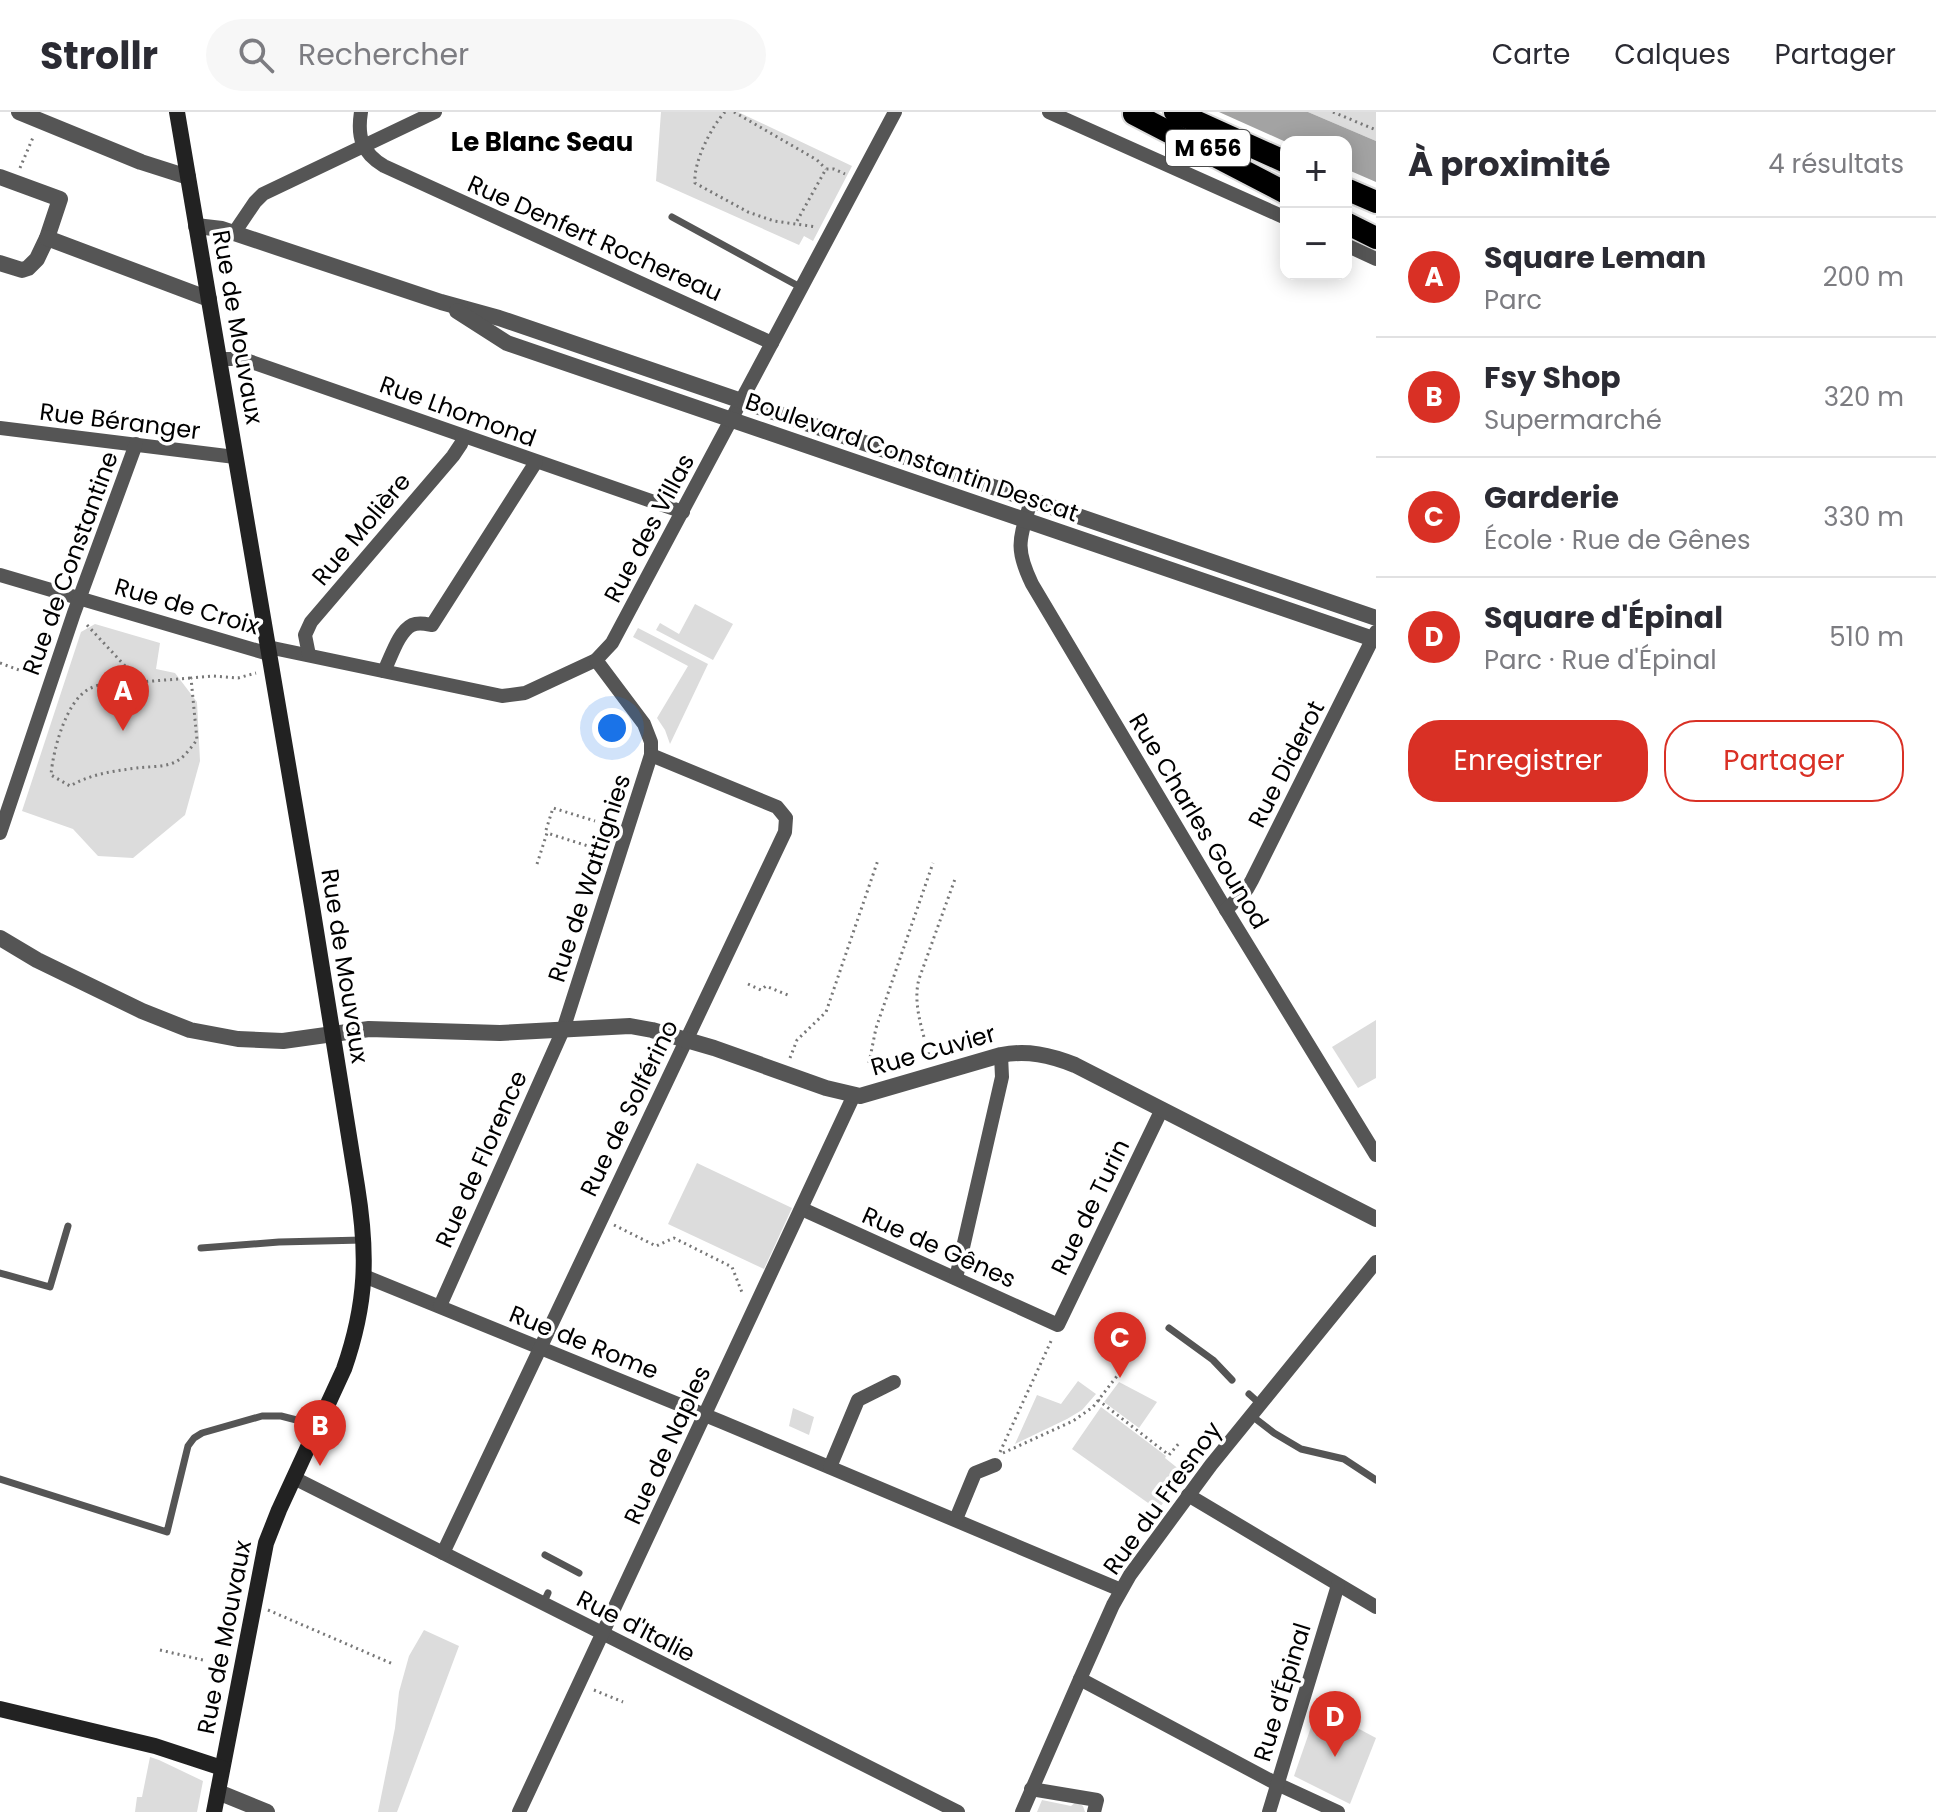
<!DOCTYPE html>
<html lang="fr">
<head>
<meta charset="utf-8">
<style>
  :root { --surface:#fff; --page:#f7f7f7; --text:#2b2b33; --muted:#7c7c81; --line:#e1e1e2; --accent:#d93025 }
  body { margin:0; font-family:Poppins,sans-serif; background:var(--page); color:var(--text) }
  .controls { position:absolute; right:24px; top:24px; display:grid; overflow:hidden; border-radius:16px; box-shadow:0 4px 20px #0003 }
  .controls button { width:72px; height:72px; display:grid; place-items:center; padding:0; border:0; border-bottom:2px solid var(--line); background:var(--surface); color:var(--text); font:40px sans-serif }
  .you { position:absolute; left:612px; top:616px; width:28px; height:28px; margin:-20px; border:6px solid #fff; border-radius:50%; background:#1a73e8; box-shadow:0 0 0 12px #1a73e833 }
  .badge { display:grid; place-items:center; width:52px; height:52px; border-radius:50%; background:var(--accent); color:#fff; font-size:26px; font-weight:700 }
  .pin { position:absolute; translate:-50% -66px; filter:drop-shadow(0 2px 4px #0008) }
  .pin::after { content:''; position:absolute; top:42px; width:28px; height:24px; background:inherit; clip-path:polygon(0 0,100% 0,50% 100%) }
  .list { margin:0; padding:0; list-style:none }
  h2 { display:flex; justify-content:space-between; align-items:center; height:104px; margin:0; padding:0 32px; font-size:34px }
  h2 small { font-size:26px; font-weight:400; color:var(--muted) }
  .list li { display:grid; grid-template-columns:52px 1fr auto; gap:24px; align-items:center; box-sizing:border-box; height:120px; padding:0 32px; border-top:2px solid var(--line) }
  .list b { display:block; font-size:30px; white-space:nowrap }
  .list p { margin:0; font-size:26px; white-space:nowrap; color:var(--muted) }
  .list em { font-size:26px; font-style:normal; color:var(--muted) }
  .actions { display:flex; gap:16px; padding:24px 32px }
  .actions a { flex:1; padding:18px 0; border:2px solid var(--accent); border-radius:32px; text-align:center; font-size:28px; color:var(--accent) }
  .actions .main { background:var(--accent); color:#fff }
  .icon { flex:none; width:44px; height:44px; fill:none; stroke:currentColor; stroke-width:2; stroke-linecap:round; stroke-linejoin:round }
  .map { position:relative; flex:none; width:1376px; height:1700px; overflow:hidden }
  header { display:flex; align-items:center; gap:48px; box-sizing:border-box; height:112px; padding:0 40px; background:var(--surface); border-bottom:2px solid var(--line) }
  header strong { font-size:38px }
  nav { display:flex; gap:44px; margin-inline-start:auto; font-size:28px }
  .search { width:560px; height:72px; background:var(--page); display:flex; align-items:center; gap:20px; box-sizing:border-box; padding:0 28px; border-radius:44px; color:var(--muted); font-size:30px }
  main { display:flex }
  aside { flex:1; background:var(--surface) }
  .map>svg:first-child { display:block }
  .green { fill:#dcdcdc }
  .water { fill:#a3a3a3 }
  .lines { fill:none; stroke-linecap:round; stroke-linejoin:round }
  .trunk-casing { stroke:#dbdbdb; stroke-width:26 }
  .path { stroke:#777; stroke-width:3; stroke-dasharray:2 4; stroke-linecap:butt }
  .service { stroke:#555; stroke-width:7 }
  .minor { stroke:#555; stroke-width:14 }
  .tertiary { stroke:#555; stroke-width:16 }
  .secondary { stroke:#222; stroke-width:16 }
  .trunk { stroke:#000; stroke-width:22 }
  .labels { text-anchor:middle; dominant-baseline:central; stroke-width:7; stroke-linejoin:round; paint-order:stroke }
  .shield { fill:#fff; stroke:#4c4c4c; stroke-width:2 }
  .shield-label { font-size:22px; font-weight:bold; fill:#000 }
  .street-label { font-size:24px; fill:#000; stroke:#fff }
  .neighbourhood-label { font-size:26px; font-weight:bold; fill:#000; stroke:#fff }
</style>
</head>
<body>
<header>
<strong>Strollr</strong>
<div class="search"><svg class="icon" aria-label="search" viewBox="0 0 24 24"><circle cx="10" cy="10" r="6"/><path d="M15 15l6 6"/></svg>Rechercher</div>
<nav><a>Carte</a><a>Calques</a><a>Partager</a></nav>
</header>
<main>
<div class="map">
<svg width="1376" height="1700" viewBox="0 0 1376 1700">
  <rect width="100%" height="100%" fill="#fff"/>
  <g class="green">
    <polygon points="661,0 738,0 852,54 813,129 804,124 799,133 656,69"/>
    <polygon points="1308,0 1376,0 1376,29"/>
    <polygon points="695,492 733,512 713,548 656,518 660,511 679,522"/>
    <polygon points="95,512 160,531 156,557 175,561 197,590 200,649 185,703 133,746 98,744 73,717 22,699 81,520"/>
    <polygon points="638,516 708,552 670,632 665,618 657,606 688,554 633,525"/>
    <polygon points="1376,908 1376,966 1358,976 1332,935"/>
    <polygon points="697,1051 792,1096 764,1157 668,1112"/>
    <polygon points="1078,1269 1096,1282 1082,1298 1067,1307 1015,1332 1037,1283 1061,1292"/>
    <polygon points="1119,1270 1157,1290 1139,1316 1104,1290"/>
    <polygon points="1101,1295 1166,1344 1165,1346 1180,1358 1190,1345 1193,1349 1158,1398 1072,1337"/>
    <polygon points="793,1296 814,1305 809,1323 789,1314"/>
    <polygon points="424,1518 459,1534 397,1700 378,1700 395,1616 399,1580 409,1544"/>
    <polygon points="1318,1595 1376,1626 1350,1692 1294,1664"/>
    <polygon points="150,1645 159,1648 203,1669 197,1700 135,1700 137,1685 142,1685"/>
    <polygon points="1042,1688 1071,1694 1076,1690 1083,1694 1085,1700 1037,1700"/>
  </g>
  <polygon class="water" points="1219,0 1308,0 1376,29 1376,70 1346,57 1346,30 1286,30"/>
  <g class="lines">
    <defs>
      <g id="trunk">
        <polyline points="1175,0 1286,50"/>
        <polyline points="1134,2 1286,81"/>
        <polyline points="1346,77 1376,90"/>
        <polyline points="1346,111 1376,126"/>
      </g>
    </defs>
    <use href="#trunk" class="trunk-casing"/>
    <g class="path">
      <path d="M725 0C711 15 693 51 695 71L748 100 774 109 817 115"/>
      <polyline points="734,0 817,48 826,57"/>
      <polyline points="1333,0 1376,18"/>
      <polyline points="20,56 34,23"/>
      <polyline points="797,109 826,57 834,57 845,62"/>
      <polyline points="87,513 140,570 191,566"/>
      <polyline points="0,551 19,558"/>
      <path d="M140 570C124 571 103 569 89 577 66 589 53 638 51 663L70 674C91 662 113 659 137 656 151 654 168 656 180 647 186 643 192 634 197 628L191 566 213 564 238 566 256 561"/>
      <polyline points="546,718 553,696 595,709"/>
      <polyline points="537,752 547,721 588,734"/>
      <polyline points="748,872 761,878 766,874 790,884"/>
      <polyline points="790,946 797,928 826,900 878,748"/>
      <path d="M930 948C924 922 912 893 919 867L955 767"/>
      <polyline points="869,951 876,916 933,751"/>
      <polyline points="614,1113 656,1134 674,1126 732,1155 743,1183"/>
      <polyline points="1098,1288 1169,1343 1180,1330"/>
      <polyline points="1000,1340 1052,1227"/>
      <polyline points="1003,1341 1073,1309 1093,1295 1117,1264"/>
      <polyline points="268,1498 393,1552"/>
      <polyline points="160,1538 203,1548"/>
      <polyline points="594,1578 623,1590"/>
    </g>
    <g class="service">
      <polyline points="672,105 802,176"/>
      <polyline points="201,1136 279,1130 363,1128"/>
      <polyline points="0,1161 50,1175 68,1114"/>
      <polyline points="1169,1216 1213,1248 1232,1268"/>
      <polyline points="1249,1282 1259,1291"/>
      <polyline points="1252,1304 1274,1321 1301,1337 1344,1347 1376,1368"/>
      <polyline points="0,1367 167,1420 188,1334 194,1326 202,1321 262,1304 281,1304 316,1313"/>
      <polyline points="545,1443 579,1461"/>
      <polyline points="543,1492 548,1481"/>
    </g>
    <g class="minor">
      <path d="M361 0C357 25 362 41 384 54L772 231"/>
      <polyline points="1049,0 1286,106"/>
      <polyline points="234,121 255,90 263,82 435,0"/>
      <polyline points="1346,133 1376,147"/>
      <polyline points="219,247 243,247 683,400"/>
      <polyline points="0,316 235,345"/>
      <path d="M1031 389C1020 426 1014 435 1032 472L1226 798 1376 1043"/>
      <polyline points="0,463 269,542"/>
      <polyline points="268,535 502,584 525,581 596,548 612,531 895,0"/>
      <polyline points="309,543 305,523 311,510 453,344 461,332 464,324"/>
      <path d="M384 559C391 546 398 520 412 513 419 510 426 512 432 513L536 350"/>
      <polyline points="0,721 74,501 136,332"/>
      <polyline points="1226,798 1247,777 1252,768 1376,520"/>
      <polyline points="802,1097 1058,1213 1162,997"/>
      <polyline points="364,1164 722,1310 1121,1478"/>
      <polyline points="956,1166 1002,965 1001,943"/>
      <polyline points="440,1194 563,918 651,643 651,630 644,612 596,548"/>
      <polyline points="830,1355 858,1288 894,1270"/>
      <polyline points="294,1366 958,1700"/>
      <polyline points="1188,1383 1376,1495"/>
      <polyline points="956,1407 975,1361 995,1353"/>
      <polyline points="443,1441 785,720 786,706 777,695 651,643"/>
      <polyline points="1080,1567 1277,1672 1338,1700"/>
      <polyline points="1031,1677 1097,1688 1094,1700"/>
      <polyline points="519,1700 854,983"/>
      <polyline points="1022,1700 1080,1567 1113,1493 1130,1463 1211,1353 1376,1150"/>
      <polyline points="1269,1700 1338,1473"/>
    </g>
    <g class="tertiary">
      <polyline points="19,0 141,50 188,65"/>
      <polyline points="0,65 60,87 47,126 37,147 28,156 22,158 0,151"/>
      <polyline points="196,114 222,117 441,190 499,206 1376,506"/>
      <polyline points="47,126 209,187"/>
      <polyline points="457,199 507,231 1376,528"/>
      <path d="M0 826 37 848 142 899 190 918 238 927 283 929 369 917 500 921 630 914 652 918 714 936 826 976 860 984 1001 943C1027 938 1050 943 1075 953L1376 1107"/>
      <polyline points="218,1680 267,1700"/>
    </g>
    <g class="secondary">
      <path d="M177 0 312 794 357 1074C368 1142 367 1191 344 1257L279 1398 266 1431 214 1700"/>
      <polyline points="0,1597 155,1634 222,1656"/>
    </g>
    <use href="#trunk" class="trunk"/>
  </g>
  <g class="labels">
    <rect class="shield" x="1166" y="18" width="84" height="36" rx="6"/>
    <g class="shield-label">
      <text x="1208" y="36">M 656</text>
    </g>
    <g class="street-label">
      <text transform="translate(595 126) rotate(24)">Rue Denfert Rochereau</text>
      <text transform="translate(238 215) rotate(80)">Rue de Mouvaux</text>
      <text transform="translate(458 299) rotate(20)">Rue Lhomond</text>
      <text transform="translate(120 309) rotate(7)">Rue Béranger</text>
      <text transform="translate(912 345) rotate(19)">Boulevard Constantin Descat</text>
      <text transform="translate(649 416) rotate(-62)">Rue des Villas</text>
      <text transform="translate(361 417) rotate(-50)">Rue Molière</text>
      <text transform="translate(70 451) rotate(-70)">Rue de Constantine</text>
      <text transform="translate(187 494) rotate(16)">Rue de Croix</text>
      <text transform="translate(1286 652) rotate(-63)">Rue Diderot</text>
      <text transform="translate(1199 709) rotate(59)">Rue Charles Gounod</text>
      <text transform="translate(589 766) rotate(-72)">Rue de Wattignies</text>
      <text transform="translate(345 854) rotate(81)">Rue de Mouvaux</text>
      <text transform="translate(933 938) rotate(-16)">Rue Cuvier</text>
      <text transform="translate(629 996) rotate(-64)">Rue de Solférino</text>
      <text transform="translate(481 1047) rotate(-66)">Rue de Florence</text>
      <text transform="translate(1090 1095) rotate(-64)">Rue de Turin</text>
      <text transform="translate(939 1135) rotate(24)">Rue de Gênes</text>
      <text transform="translate(584 1230) rotate(22)">Rue de Rome</text>
      <text transform="translate(667 1333) rotate(-65)">Rue de Naples</text>
      <text transform="translate(1162 1386) rotate(-54)">Rue du Fresnoy</text>
      <text transform="translate(636 1514) rotate(27)">Rue d'Italie</text>
      <text transform="translate(224 1525) rotate(-79)">Rue de Mouvaux</text>
      <text transform="translate(1282 1580) rotate(-73)">Rue d'Épinal</text>
    </g>
    <g class="neighbourhood-label">
      <text x="542" y="30">Le Blanc Seau</text>
    </g>
  </g>
</svg>
<div class="controls">
<button>+</button>
<button>−</button>
</div>
<div class="you"></div>
<div class="pin badge" style="left:123px;top:619px">A</div>
<div class="pin badge" style="left:320px;top:1354px">B</div>
<div class="pin badge" style="left:1120px;top:1266px">C</div>
<div class="pin badge" style="left:1335px;top:1645px">D</div>
</div>
<aside>
<h2>À proximité<small>4 résultats</small></h2>
<ul class="list">
<li><span class="badge">A</span><div><b>Square Leman</b><p>Parc</p></div><em>200 m</em></li>
<li><span class="badge">B</span><div><b>Fsy Shop</b><p>Supermarché</p></div><em>320 m</em></li>
<li><span class="badge">C</span><div><b>Garderie</b><p>École · Rue de Gênes</p></div><em>330 m</em></li>
<li><span class="badge">D</span><div><b>Square d'Épinal</b><p>Parc · Rue d'Épinal</p></div><em>510 m</em></li>
</ul>
<div class="actions"><a class="main">Enregistrer</a><a>Partager</a></div>
</aside>
</main>
</body>
</html>
